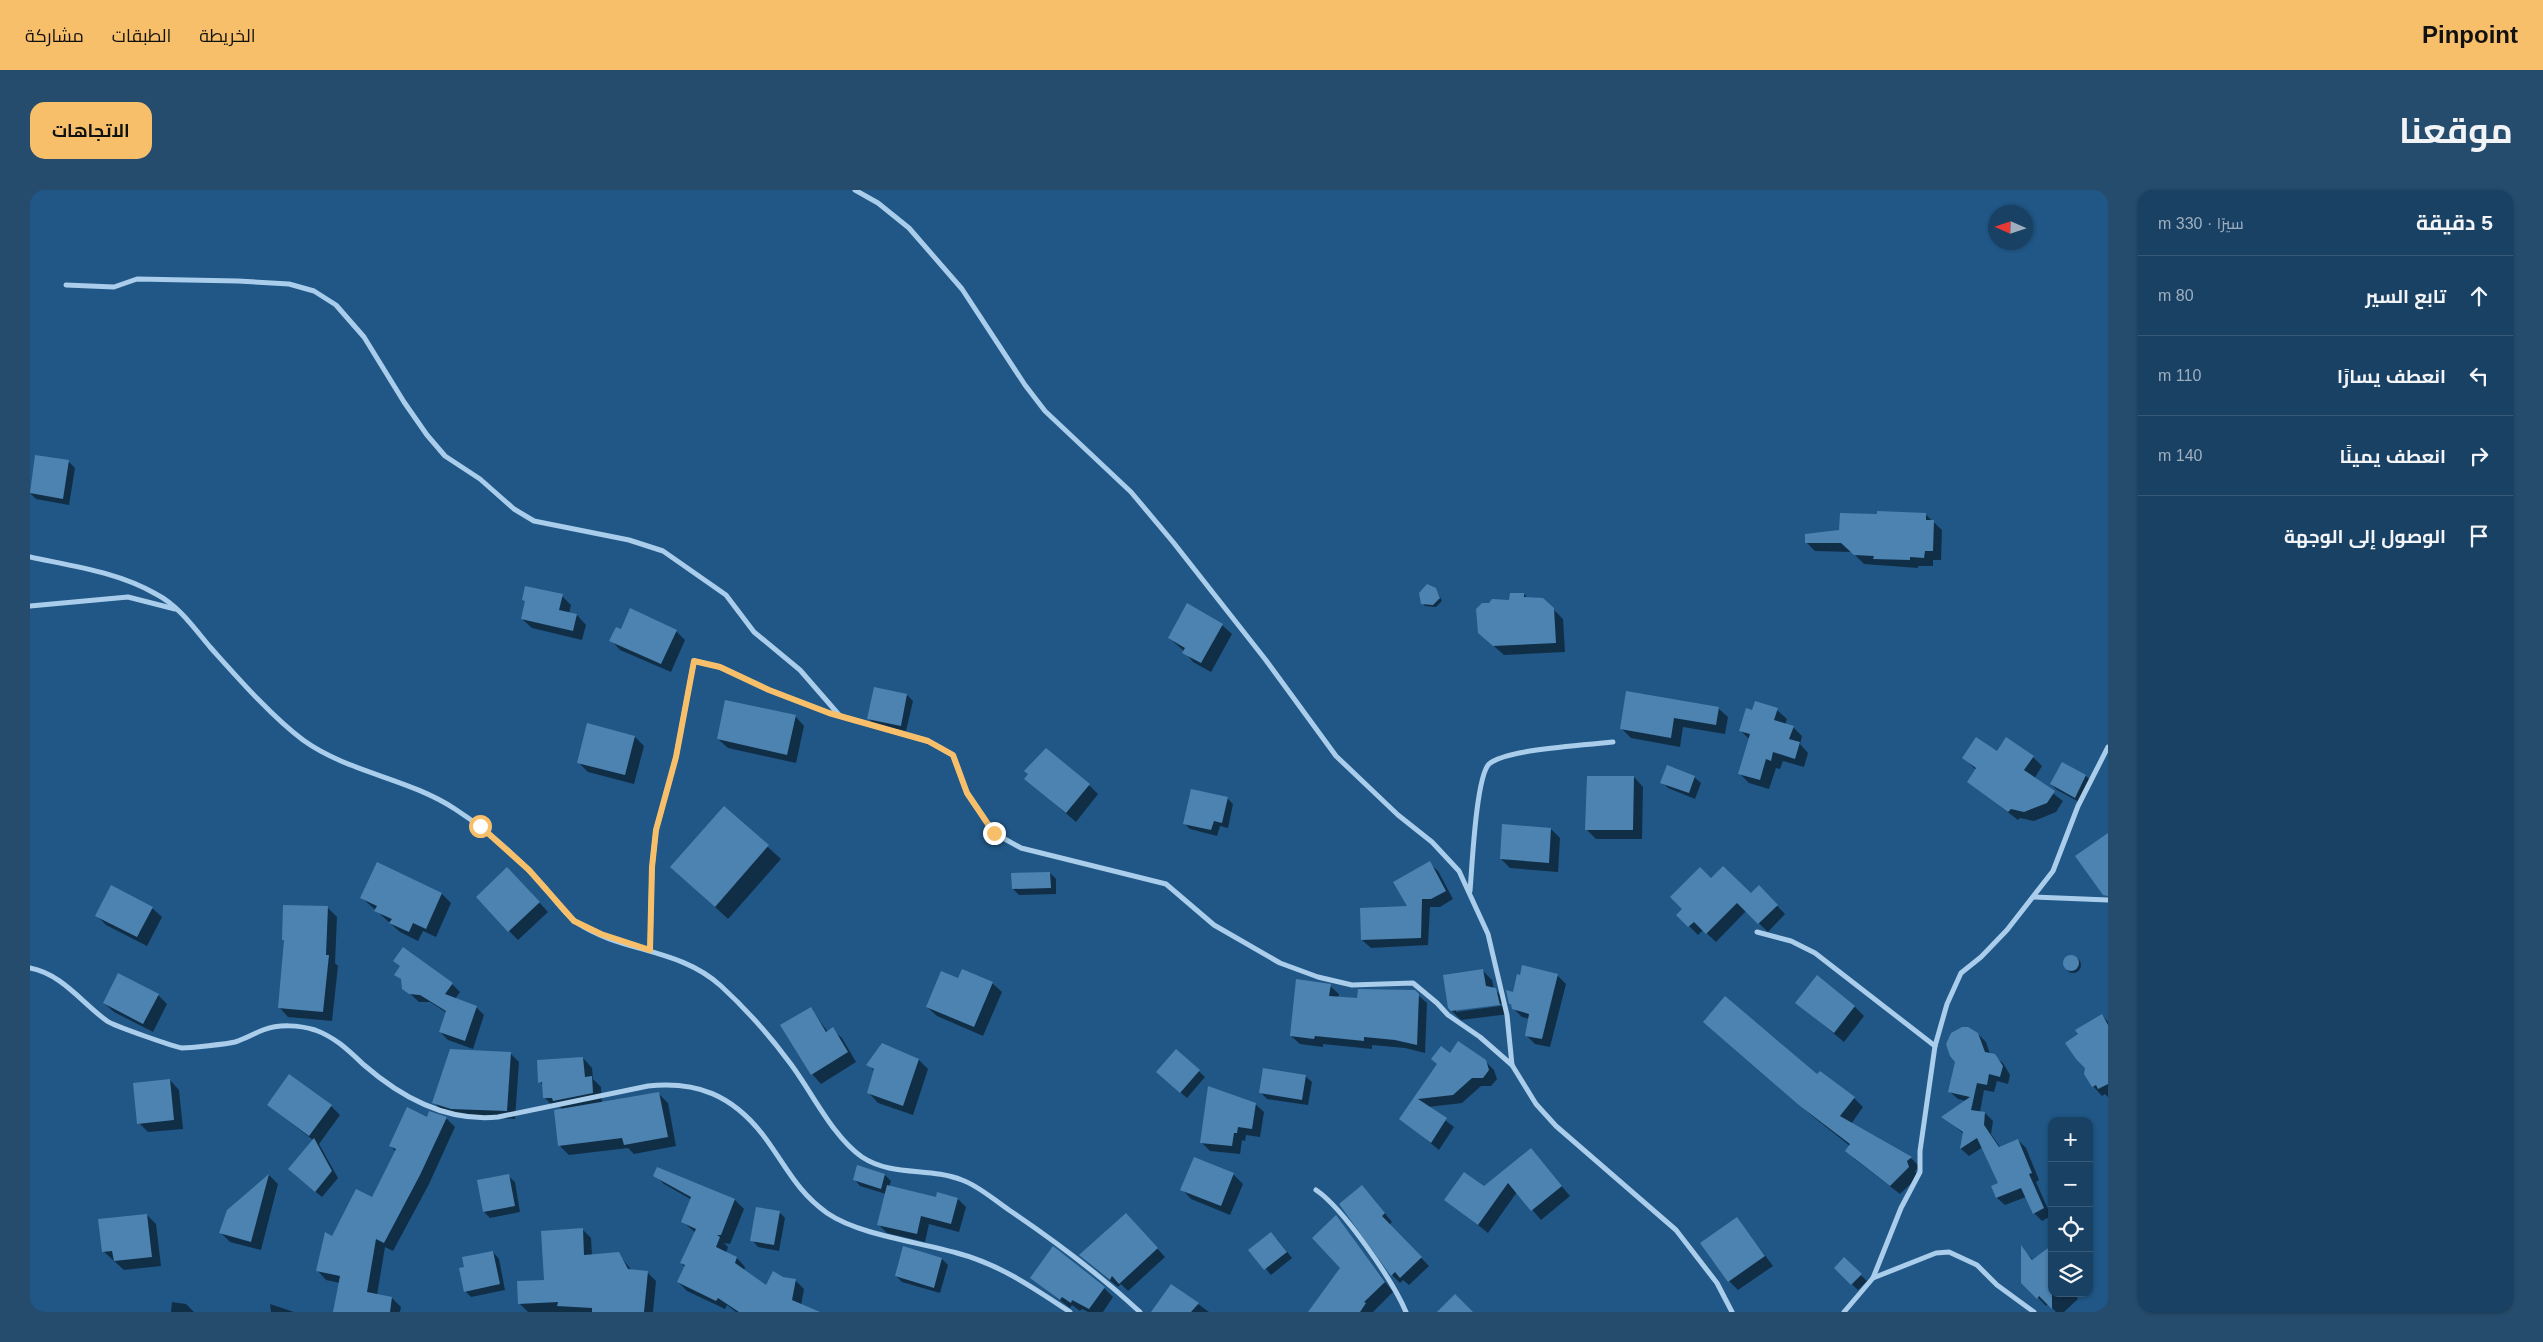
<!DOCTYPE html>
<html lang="ar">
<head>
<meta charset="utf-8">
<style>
  :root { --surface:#184164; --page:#254c6d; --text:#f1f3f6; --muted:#9fafbf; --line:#365a78; --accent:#f7bf6a }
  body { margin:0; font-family:Helvetica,Cairo,sans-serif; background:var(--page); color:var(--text); direction:rtl }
  .controls { position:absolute; right:15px; bottom:15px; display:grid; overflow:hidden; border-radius:10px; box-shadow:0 1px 4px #0004 }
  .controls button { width:45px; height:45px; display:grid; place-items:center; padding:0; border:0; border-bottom:1px solid var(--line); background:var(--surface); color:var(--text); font:25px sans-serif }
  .compass { position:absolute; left:1958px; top:15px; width:45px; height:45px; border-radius:50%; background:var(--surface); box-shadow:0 1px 4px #0004; rotate:273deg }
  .stop { position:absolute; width:15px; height:15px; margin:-11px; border:4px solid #f7bf6a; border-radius:50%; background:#fff }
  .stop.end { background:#f7bf6a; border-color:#fff; box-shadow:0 1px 5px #0008 }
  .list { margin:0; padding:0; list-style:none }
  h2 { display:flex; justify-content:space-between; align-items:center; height:65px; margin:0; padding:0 20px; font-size:21px }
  h2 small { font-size:16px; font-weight:400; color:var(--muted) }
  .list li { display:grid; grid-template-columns:32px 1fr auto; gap:15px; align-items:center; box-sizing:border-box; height:80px; padding:0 20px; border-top:1px solid var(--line) }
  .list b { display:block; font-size:19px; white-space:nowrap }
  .list em { font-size:16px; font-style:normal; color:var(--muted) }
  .icon { flex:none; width:28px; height:28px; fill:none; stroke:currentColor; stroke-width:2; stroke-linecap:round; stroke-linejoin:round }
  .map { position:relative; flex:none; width:2078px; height:1122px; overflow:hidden; direction:ltr; border-radius:15px }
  header { display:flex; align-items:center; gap:30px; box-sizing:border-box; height:70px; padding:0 25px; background:var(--accent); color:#111 }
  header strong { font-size:24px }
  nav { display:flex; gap:28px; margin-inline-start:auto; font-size:18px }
  .intro { display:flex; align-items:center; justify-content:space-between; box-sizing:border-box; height:120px; padding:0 30px }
  h1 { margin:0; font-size:35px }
  .button { padding:12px 22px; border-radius:15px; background:var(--accent); color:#111; font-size:18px; font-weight:700 }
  main { display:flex; gap:30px; padding:0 30px }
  aside { flex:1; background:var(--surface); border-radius:15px; box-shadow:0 1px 4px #0004 }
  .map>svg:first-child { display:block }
  .shadow { fill:#0007; fill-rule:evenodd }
  .building { fill:#4d83b0 }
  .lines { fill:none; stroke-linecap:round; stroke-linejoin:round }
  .street { stroke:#a9cdea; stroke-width:5 }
  .route { stroke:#f7bf6a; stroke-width:6 }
</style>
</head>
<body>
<header>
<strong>Pinpoint</strong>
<nav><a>الخريطة</a><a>الطبقات</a><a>مشاركة</a></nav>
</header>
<div class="intro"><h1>موقعنا</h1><a class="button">الاتجاهات</a></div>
<main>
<aside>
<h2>5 دقيقة<small>سيرًا · 330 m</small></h2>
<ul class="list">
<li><svg class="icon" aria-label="ahead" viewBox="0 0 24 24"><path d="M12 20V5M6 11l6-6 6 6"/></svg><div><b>تابع السير</b></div><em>80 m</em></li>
<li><svg class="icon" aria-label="left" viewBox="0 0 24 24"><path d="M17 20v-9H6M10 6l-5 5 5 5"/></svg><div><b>انعطف يسارًا</b></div><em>110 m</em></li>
<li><svg class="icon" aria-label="right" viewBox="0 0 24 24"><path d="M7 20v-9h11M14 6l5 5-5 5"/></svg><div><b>انعطف يمينًا</b></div><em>140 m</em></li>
<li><svg class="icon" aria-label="arrive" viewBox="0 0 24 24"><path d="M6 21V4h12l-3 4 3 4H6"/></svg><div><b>الوصول إلى الوجهة</b></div></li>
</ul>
</aside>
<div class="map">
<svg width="2078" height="1122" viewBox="0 0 2078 1122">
  <rect width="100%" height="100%" fill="#205786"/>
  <g class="shadow">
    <polygon points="39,272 45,278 39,315 6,309 0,303"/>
    <polygon points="1896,325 1912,340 1911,370 1903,370 1903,376 1888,376 1888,378 1834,374 1822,362 1785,361 1776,352 1810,341"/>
    <polygon points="1406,399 1412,411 1406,417 1395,416 1393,413"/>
    <polygon points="1494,404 1498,409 1523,419 1533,429 1535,462 1474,465 1449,443 1480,411"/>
    <polygon points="532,406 541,415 539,424 547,425 556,435 552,450 502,438 492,429"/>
    <polygon points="1192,435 1202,444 1181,482 1163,472 1154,461 1139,448"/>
    <polygon points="591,440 646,441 655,450 641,482 590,460 581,450"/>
    <polygon points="877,505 883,511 876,541 845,535 838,528"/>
    <polygon points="1688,518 1698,527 1695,544 1653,537 1650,557 1601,548 1592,539"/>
    <polygon points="1747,520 1757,529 1755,535 1763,537 1772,546 1770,554 1778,563 1774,577 1753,571 1750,579 1746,578 1739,599 1719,593 1709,583 1720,550 1710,540 1723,521"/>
    <polygon points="765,526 774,536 766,573 698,558 688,549"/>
    <polygon points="605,547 614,556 604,594 558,582 548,572"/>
    <polygon points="1968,563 2003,567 2012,576 2004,589 2033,611 2026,622 2004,631 1990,628 1988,630 1938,592 1946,580 1934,568"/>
    <polygon points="2032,574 2056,586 2062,592 2051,613 2027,600 2021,594"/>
    <polygon points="1604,587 1613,597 1612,649 1566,649 1556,639"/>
    <polygon points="1664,587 1671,593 1665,609 1638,598 1632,592"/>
    <polygon points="996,589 1059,595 1068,604 1046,632"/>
    <polygon points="1197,608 1203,614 1198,638 1190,636 1187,646 1160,639 1154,633"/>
    <polygon points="694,617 751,669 698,729 642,677"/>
    <polygon points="1521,639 1530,648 1528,682 1480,678 1471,669"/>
    <polygon points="1399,673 1408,681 1423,709 1410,717 1400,717 1398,755 1341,758 1332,750 1379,718"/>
    <polygon points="347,674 412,704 421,713 406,747 393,741 388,751 370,742 332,708"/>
    <polygon points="1020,683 1026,689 1026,704 989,705 983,699"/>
    <polygon points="487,688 518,722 488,750 479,741"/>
    <polygon points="1681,690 1721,705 1729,697 1755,724 1738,742 1716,721 1686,752 1673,740 1668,745 1648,725"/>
    <polygon points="297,717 307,727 305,773 308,776 302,831 258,827 249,817 255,752 253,749"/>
    <polygon points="122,718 132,727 117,756 76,735 67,726"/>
    <circle cx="2043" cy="775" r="8"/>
    <polygon points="371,777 422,794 430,802 425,809 446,817 454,825 443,859 418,850 410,842 417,823 400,812 389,812 374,798 373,791 366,784"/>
    <path d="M1453 781 1462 790 1464 799 1475 809 1479 824 1431 830 1419 818 1415 786ZM1476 813 1477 815 1426 822V820Z"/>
    <polygon points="1527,785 1536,794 1520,857 1505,854 1496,845 1500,829 1492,827 1483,818 1484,804"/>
    <polygon points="929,790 962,793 972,802 953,846 907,826 897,817"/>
    <polygon points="1300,796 1309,804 1308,808 1328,810 1388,805 1397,813 1395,863 1375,858 1342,855 1342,859 1293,854 1293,857 1270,854 1261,846"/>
    <polygon points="128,805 137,814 123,842 84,822 74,813"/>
    <polygon points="1767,813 1824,816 1834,826 1814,852"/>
    <polygon points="780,818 798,842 802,839 812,848 826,872 791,894 782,884"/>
    <polygon points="2072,825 2078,832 2078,907 2075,904 2072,906 2063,896 2056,884"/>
    <polygon points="1674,832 1824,908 1833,917 1821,934 1881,968 1890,977 1885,981 1888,987 1870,1004 1826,970 1817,961 1820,956 1781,925"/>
    <polygon points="1948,844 1956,852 1960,864 1973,873 1980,885 1978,894 1967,891 1964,902 1954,900 1950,922 1955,923 1963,931 1961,944 1970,957 1988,950 1996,958 2009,990 2006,992 2021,1026 2012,1031 2004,1023 1996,1007 1975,1015 1967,1008 1970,994 1953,957 1939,966 1931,959 1934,944 1913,927 1936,911 1928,909 1920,902"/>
    <polygon points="1146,860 1175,887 1157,908 1134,888"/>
    <polygon points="480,863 489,872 485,929 431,925 412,921 404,912"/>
    <polygon points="1420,865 1455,871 1464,880 1467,889 1461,896 1451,896 1432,913 1398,917 1424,937 1409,960 1371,929"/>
    <polygon points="553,868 562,878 563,889 571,897 572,913 629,904 638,913 646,956 604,964 598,958 539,965 529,955 533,920 530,917 524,917 515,908 514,896 510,892"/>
    <polygon points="889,870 898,879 883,925 848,913 839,903 844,881 838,874"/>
    <polygon points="1275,886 1282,892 1278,915 1237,909 1231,903"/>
    <polygon points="140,890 149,900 153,939 118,942 109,933"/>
    <polygon points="1225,914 1234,922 1230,947 1216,945 1215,951 1212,950 1210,964 1180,961 1172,953"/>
    <polygon points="238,915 301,916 310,925 289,954 308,988 292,1007 265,985 283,950"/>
    <polygon points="416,928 425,937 399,994 363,1061 355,1057 347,1105 362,1108 371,1117 370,1122 304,1122 310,1093 296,1090 288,1081 303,1047 342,1009 366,962 360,955 398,929"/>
    <polygon points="1501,960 1540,1006 1511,1030 1487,1002 1458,1043 1415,1009 1454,998"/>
    <polygon points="1164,968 1204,985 1213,994 1200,1025 1161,1009 1152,999"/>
    <polygon points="628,979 705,1010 714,1019 700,1054 694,1053 698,1057 696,1063 707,1068 715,1077 714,1081 737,1097 752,1089 765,1090 774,1099 771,1115 788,1122 706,1122 697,1115 695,1119 657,1101 648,1092 655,1077 651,1073 666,1043 653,1032 662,1010 634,994 625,985"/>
    <polygon points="239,985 248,994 231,1060 200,1052 191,1043 198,1021"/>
    <polygon points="855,985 861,991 859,997 907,1008 928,1009 936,1017 929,1042 899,1034 895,1052 857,1043 848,1034 856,1004 830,996 824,989"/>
    <polygon points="478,986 485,992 490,1022 460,1028 454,1022 448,991"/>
    <polygon points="1332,996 1362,1032 1359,1035 1399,1076 1379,1095 1373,1090 1370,1093 1362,1085"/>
    <polygon points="749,1022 755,1028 749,1061 728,1057 722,1050"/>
    <polygon points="117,1025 126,1034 131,1076 94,1080 73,1061"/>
    <polygon points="1306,1027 1363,1102 1343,1122 1280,1122 1312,1078"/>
    <polygon points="1707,1028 1743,1076 1708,1100 1699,1091"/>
    <polygon points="1104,1033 1135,1067 1098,1101 1091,1094 1088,1097 1059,1073"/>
    <polygon points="553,1040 561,1048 562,1065 588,1063 602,1081 617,1082 626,1091 623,1122 498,1122 489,1113 515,1091"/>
    <polygon points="1247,1049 1262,1068 1241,1085 1220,1060"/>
    <polygon points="1992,1058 2004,1071 2022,1103 2044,1103 2048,1109 2034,1122 2026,1122 2018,1114 2016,1116 1993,1092"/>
    <polygon points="463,1062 469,1069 475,1100 441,1107 435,1101"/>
    <polygon points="912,1069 918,1075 910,1103 872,1092 866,1086"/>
    <polygon points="1814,1069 1837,1091 1828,1100 1805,1078"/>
    <polygon points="1001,1088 1074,1098 1083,1107 1073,1122 1058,1122 1052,1119 1050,1121 1042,1115 1040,1118"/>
    <polygon points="1142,1095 1179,1122 1125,1122"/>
    <polygon points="142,1112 156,1114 164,1122 141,1122"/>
    <polygon points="240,1114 264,1122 241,1122"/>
  </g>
  <g class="building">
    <polygon points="5,265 39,270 33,309 0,303"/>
    <polygon points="1847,321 1896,323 1896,330 1904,330 1903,361 1895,361 1894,368 1880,367 1880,370 1843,369 1844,366 1824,365 1811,353 1775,353 1775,344 1809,340 1810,323 1847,324"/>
    <polygon points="1397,394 1406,398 1410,408 1403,415 1391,414 1389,403"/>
    <polygon points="495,396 533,404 529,420 547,424 543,441 491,429 495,411 492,410"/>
    <polygon points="1480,403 1494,403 1494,407 1513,408 1524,418 1526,453 1463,456 1448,443 1446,419 1452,413 1459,413 1462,409 1479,410"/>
    <polygon points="1157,413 1193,434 1171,473 1152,463 1155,458 1138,448"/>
    <polygon points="600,418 647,440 631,474 579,451 586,437 591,439"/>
    <polygon points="844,497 877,504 871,536 837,529"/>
    <polygon points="1596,501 1689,517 1686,535 1644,528 1641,548 1590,539"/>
    <polygon points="695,510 766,525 757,565 687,549"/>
    <polygon points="1725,511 1748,518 1744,530 1764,536 1759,549 1770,552 1765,569 1743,562 1741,571 1736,569 1730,590 1708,584 1720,544 1709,541 1716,518 1722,520"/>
    <polygon points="557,533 605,546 595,585 547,573"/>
    <polygon points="1946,547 1967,561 1976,547 2004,566 1994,580 2025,601 2017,613 1994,622 1981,619 1978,622 1937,592 1946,578 1932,568"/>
    <polygon points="1016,558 1060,594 1036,623 994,589 998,584 994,581"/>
    <polygon points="2032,572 2056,585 2045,608 2020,594"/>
    <polygon points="1637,575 1665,586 1659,603 1630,593"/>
    <polygon points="1557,586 1604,586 1603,640 1555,640"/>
    <polygon points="1161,599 1198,607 1192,633 1184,631 1181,640 1153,634"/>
    <polygon points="694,616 739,655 685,717 640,677"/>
    <polygon points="1472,634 1521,638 1519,673 1470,669"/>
    <polygon points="2078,643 2078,706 2073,705 2045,666"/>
    <polygon points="1400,671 1416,701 1401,709 1392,709 1391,748 1331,750 1330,718 1377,716 1363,692"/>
    <polygon points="347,672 412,703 396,739 383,733 379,742 359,733 362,729 344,721 347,716 330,708"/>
    <polygon points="1693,676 1721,703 1729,695 1748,715 1728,734 1707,713 1676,744 1664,732 1658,737 1646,725 1652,719 1640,707 1670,677 1681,688"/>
    <polygon points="477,677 510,712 478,742 446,707"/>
    <polygon points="1020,682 1021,698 982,699 981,683"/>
    <polygon points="81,695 123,717 107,747 65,726"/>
    <polygon points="253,715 298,716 296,765 299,765 293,822 248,818 254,750 252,750"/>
    <polygon points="373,757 423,793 415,804 447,816 435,851 409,842 416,821 390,805 379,804 372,799 371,789 364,785 370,776 363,771"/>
    <circle cx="2041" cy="773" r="8"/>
    <polygon points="1492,775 1528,784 1512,849 1495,846 1499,824 1482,819 1481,814 1479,814 1476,800 1483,802 1487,784 1490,785"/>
    <polygon points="932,779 963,792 944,837 896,817 911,781 928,788"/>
    <polygon points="1453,779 1456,796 1466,798 1470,815 1421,821 1418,818 1413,785"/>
    <polygon points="88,783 129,804 113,834 73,813"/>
    <polygon points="1787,785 1825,816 1804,843 1765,813"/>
    <polygon points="1266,789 1301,794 1299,806 1327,808 1328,799 1385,800 1389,804 1387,855 1365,850 1334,847 1334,851 1285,846 1284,849 1260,846"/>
    <polygon points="1695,806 1787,884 1790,881 1825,907 1810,926 1882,967 1877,971 1879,977 1860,996 1815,961 1820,954 1770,916 1673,832"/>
    <polygon points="781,817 796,842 803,837 818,862 781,885 750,835"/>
    <polygon points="2072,824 2078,835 2078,894 2068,899 2066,895 2062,897 2054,884 2055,878 2046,869 2035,853 2048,844 2045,840"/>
    <polygon points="1932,837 1938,837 1948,843 1955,862 1965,864 1973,876 1970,887 1959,884 1957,895 1947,893 1941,920 1955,922 1954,935 1969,957 1988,949 2002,983 1999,984 2014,1018 2003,1024 1991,998 1966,1008 1961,996 1968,993 1947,948 1930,959 1933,942 1911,927 1940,907 1918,902 1925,872 1920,866 1916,854 1921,843"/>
    <polygon points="1428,851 1456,870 1459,880 1453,888 1442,888 1423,905 1388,909 1417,928 1401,953 1369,929 1407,874 1401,869 1411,856 1420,863"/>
    <polygon points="852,853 889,869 873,916 837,903 844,879 836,875"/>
    <polygon points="420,859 481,862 477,921 421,919 402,913"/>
    <polygon points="1146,859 1170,880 1150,903 1126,882"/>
    <polygon points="553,867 555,887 562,886 563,903 523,911 522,908 513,908 512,892 508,893 507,870"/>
    <polygon points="1233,878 1276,885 1272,910 1229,903"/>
    <polygon points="259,884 302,915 279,946 237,915"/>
    <polygon points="140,889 144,930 107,934 103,893"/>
    <polygon points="1178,896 1226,913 1222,939 1208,937 1207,943 1204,943 1202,956 1170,953"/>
    <polygon points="629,902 638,947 594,955 592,948 528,956 524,920"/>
    <polygon points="377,917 397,927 399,921 417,927 390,985 354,1053 346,1049 337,1102 362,1107 360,1122 303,1122 310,1086 286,1081 295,1042 302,1046 326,999 342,1007 366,959 359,956"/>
    <polygon points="284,948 302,981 285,1002 258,979"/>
    <polygon points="1501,958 1532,996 1501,1021 1478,993 1448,1035 1414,1010 1434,982 1454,996"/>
    <polygon points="1164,967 1204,983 1191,1016 1150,1000"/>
    <polygon points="827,975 855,984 851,999 823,990"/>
    <polygon points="627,977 705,1009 691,1045 687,1045 690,1047 686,1057 707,1067 705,1073 736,1095 743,1081 753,1087 766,1089 762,1110 790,1122 709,1122 688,1108 686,1111 647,1092 655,1075 650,1073 666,1039 651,1032 661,1007 623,986"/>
    <polygon points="239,984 221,1052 189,1043 197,1020"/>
    <polygon points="479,984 485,1016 453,1022 447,990"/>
    <polygon points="857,995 906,1007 907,1002 928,1008 921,1034 891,1026 887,1044 847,1035"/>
    <polygon points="1332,995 1355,1023 1352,1026 1392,1067 1370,1088 1365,1082 1361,1086 1309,1014"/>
    <polygon points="726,1017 750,1021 744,1055 720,1051"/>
    <polygon points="1096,1023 1128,1058 1089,1094 1082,1086 1080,1090 1049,1065"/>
    <polygon points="117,1024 122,1067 84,1071 82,1061 72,1062 68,1029"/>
    <polygon points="1306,1025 1355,1092 1334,1112 1336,1113 1330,1122 1278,1122 1310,1078 1282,1048"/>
    <polygon points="1707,1027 1735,1066 1698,1092 1670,1053"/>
    <polygon points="553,1038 554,1065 589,1062 598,1079 618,1081 614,1122 562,1122 562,1118 527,1116 528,1112 488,1114 487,1091 514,1090 511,1041"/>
    <polygon points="1241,1042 1257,1062 1234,1080 1218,1060"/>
    <polygon points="1991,1055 2002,1070 2022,1055 2022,1119 2009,1106 2007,1109 1991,1093"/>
    <polygon points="873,1056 912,1068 904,1098 865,1086"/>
    <polygon points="1023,1056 1075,1097 1059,1119 1042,1110 1041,1113 1032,1107 1030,1110 1000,1088"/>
    <polygon points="463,1061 470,1094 434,1102 429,1078 434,1077 432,1067"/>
    <polygon points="1814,1067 1832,1084 1821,1095 1804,1078"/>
    <polygon points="1141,1094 1169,1113 1161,1122 1121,1122"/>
    <polygon points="1425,1104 1443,1122 1407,1122"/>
  </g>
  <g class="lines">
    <g class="street">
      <polyline points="825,0 848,13 879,38 932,99 995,195 1015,221 1101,302 1143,352 1235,469 1306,566 1368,625 1402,652 1429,681 1458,744 1477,825 1482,875 1506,914 1526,936 1646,1040 1687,1093 1702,1122"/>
      <polyline points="36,95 84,97 107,89 208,91 259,94 284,101 306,115 334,147 374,212 397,245 415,266 450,289 484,319 504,331 599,350 633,361 696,405 724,442 770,480 810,526"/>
      <path d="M0 367C42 376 88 382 126 404 149 416 164 438 180 457 207 487 242 527 273 550 319 583 378 588 425 619 456 639 484 664 509 691 522 704 531 721 546 732 591 763 648 757 691 796 716 819 740 846 760 873 782 902 802 946 832 967 862 987 900 977 932 990 949 996 964 1010 979 1020 1025 1051 1069 1084 1110 1122"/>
      <polyline points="0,416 98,407 145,419"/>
      <path d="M1440 701C1442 678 1446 587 1459 574 1476 559 1558 555 1583 552"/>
      <polyline points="2004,707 2078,710"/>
      <polyline points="1727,742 1761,751 1785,763 1905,856"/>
      <polyline points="620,760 622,677 626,640 646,567 664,471 690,477 739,500 799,523 898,551 923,565 937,603 964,643 991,658 1136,694 1184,735 1250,773 1288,787 1322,795 1383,793 1407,813 1418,825 1450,847 1482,875"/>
      <path d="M0 778C32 784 52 813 77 831 84 836 145 857 152 858 160 858 197 854 205 852 215 849 223 844 233 840 249 834 269 835 285 840 305 847 319 861 334 875 372 908 418 932 468 927L618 896C667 891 702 905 733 945 755 974 766 1001 797 1023 829 1045 889 1052 927 1063 969 1074 1004 1098 1040 1122"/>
      <path d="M1286 1000C1313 1018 1363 1091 1376 1122"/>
      <polyline points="1843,1088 1906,1063 1919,1062 1947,1075 1967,1095 2004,1122"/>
      <polyline points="1814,1122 1843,1088 1871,1018 1890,982 1890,961 1905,856 1917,814 1931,783 1951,767 1977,740 2023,681 2048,616 2078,557"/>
    </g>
  </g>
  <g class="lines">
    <polyline class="route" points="450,636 499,680 544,731 571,744 620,760 622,677 626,640 646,567 664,471 690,477 739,500 799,523 898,551 923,565 937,603 964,643"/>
  </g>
</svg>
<div class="controls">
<button>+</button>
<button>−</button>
<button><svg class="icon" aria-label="locate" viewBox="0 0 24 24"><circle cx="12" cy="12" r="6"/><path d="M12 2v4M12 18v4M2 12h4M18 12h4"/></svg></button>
<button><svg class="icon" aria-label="layers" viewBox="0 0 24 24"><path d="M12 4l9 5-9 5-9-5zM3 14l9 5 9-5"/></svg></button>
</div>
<svg class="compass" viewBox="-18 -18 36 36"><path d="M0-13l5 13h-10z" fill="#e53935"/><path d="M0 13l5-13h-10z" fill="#9fafbf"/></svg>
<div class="stop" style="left:450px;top:636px"></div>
<div class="stop end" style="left:964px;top:643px"></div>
</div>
</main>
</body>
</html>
